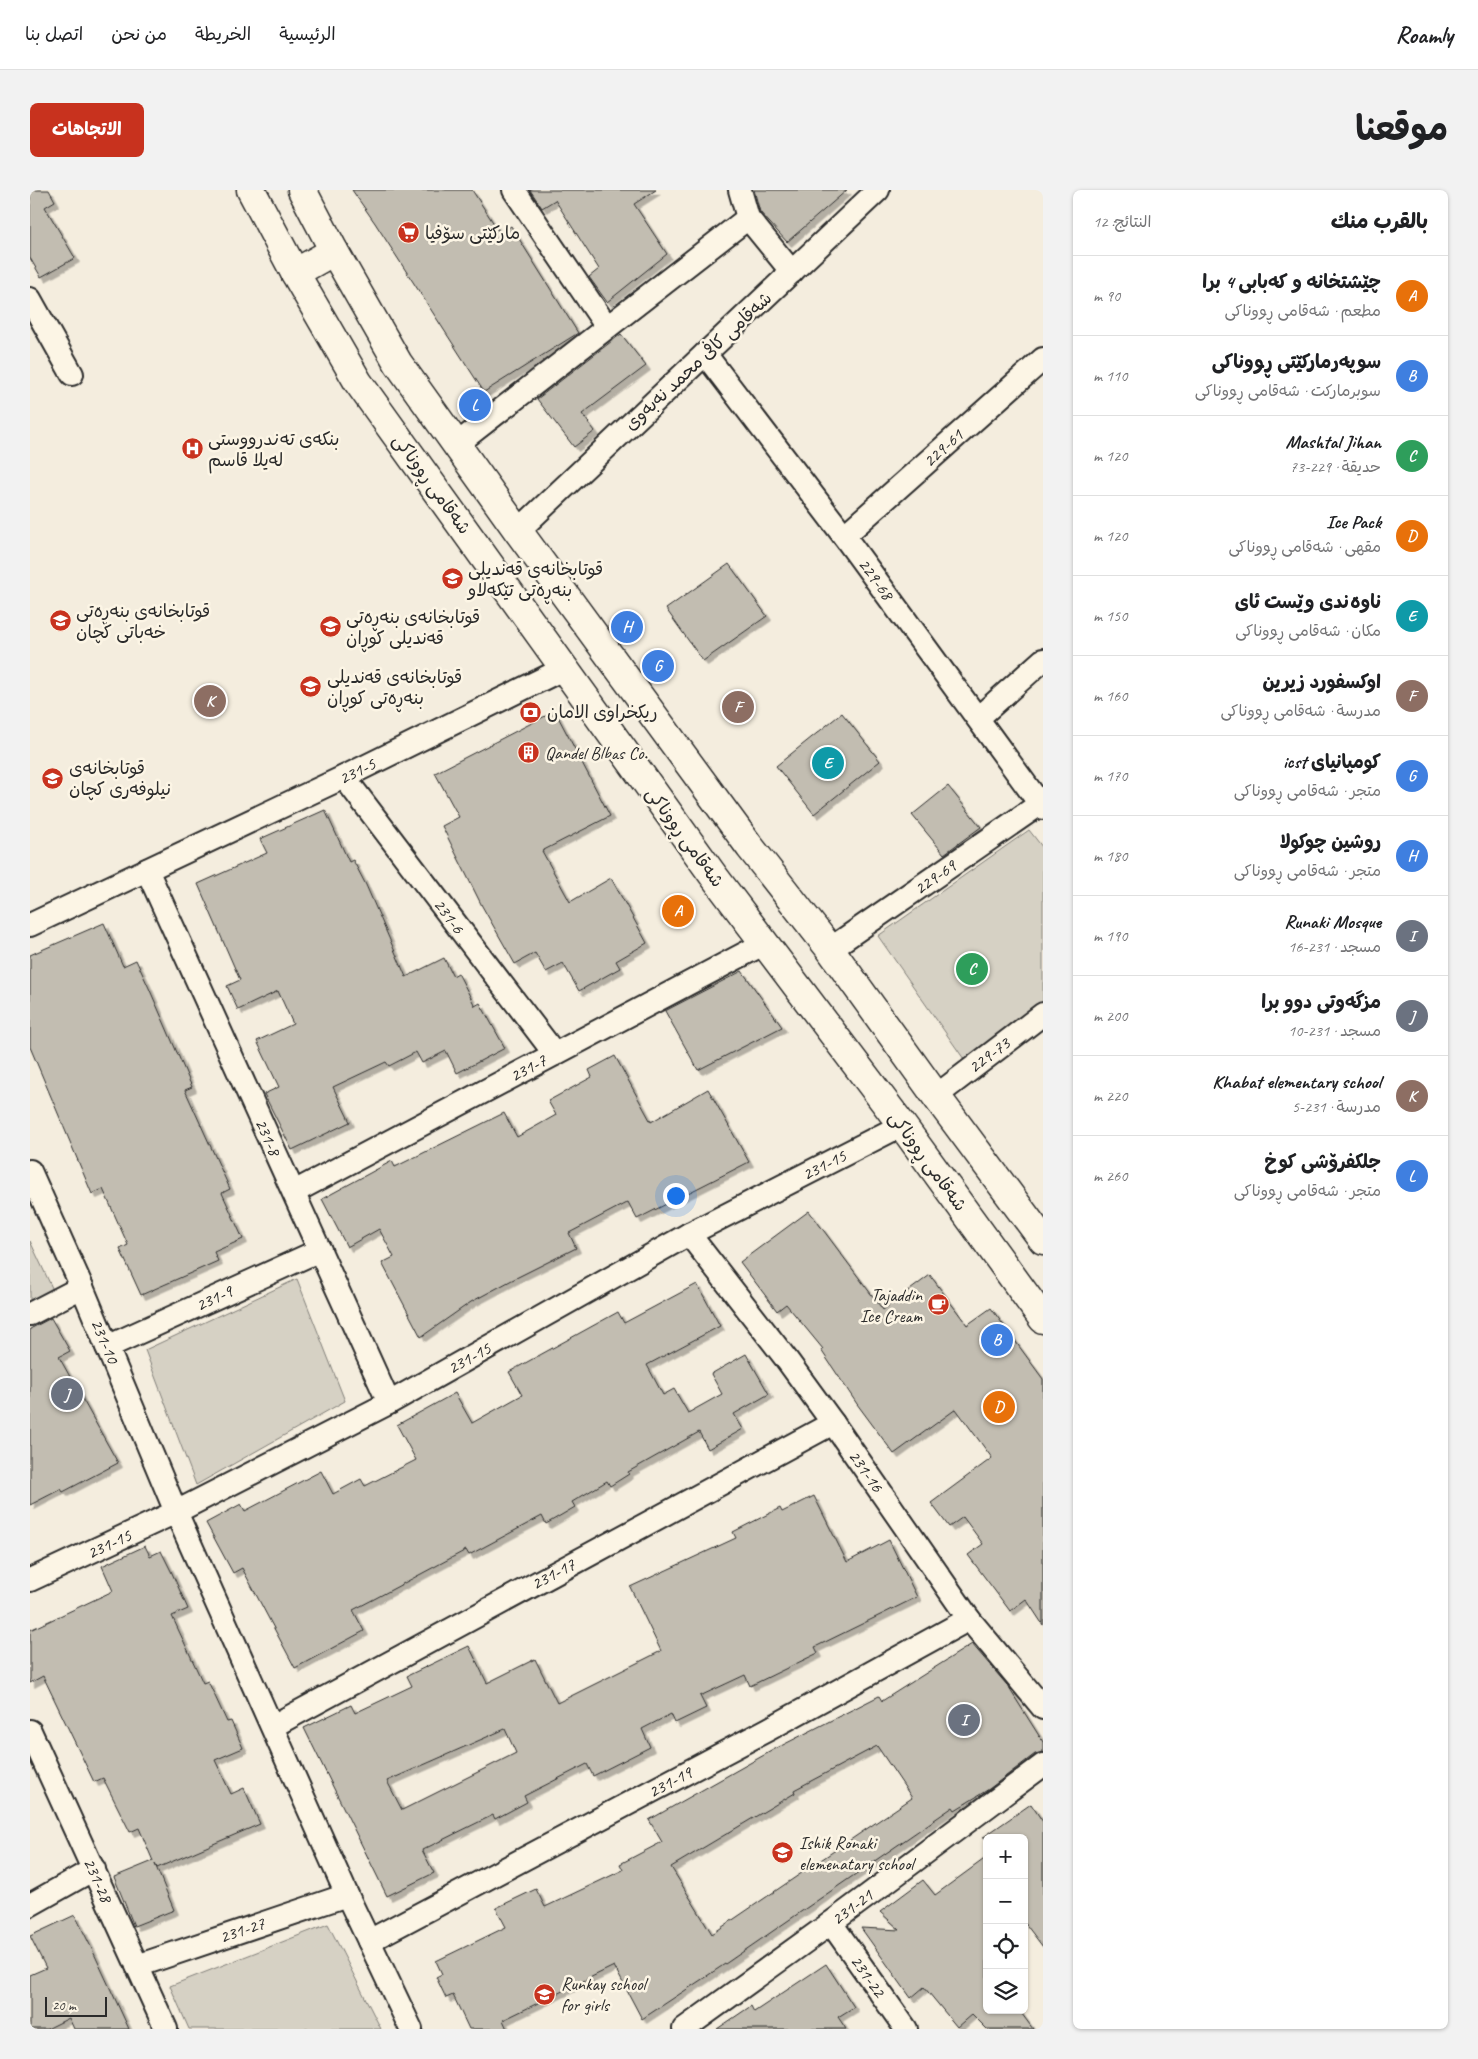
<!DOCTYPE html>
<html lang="ar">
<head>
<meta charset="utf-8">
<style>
  :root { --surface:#fff; --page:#f2f2f2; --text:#202124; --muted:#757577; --line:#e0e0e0; --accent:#c8321e }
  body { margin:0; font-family:Caveat,"Playpen Sans Arabic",sans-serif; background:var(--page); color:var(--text); direction:rtl }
  .controls { position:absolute; right:15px; bottom:15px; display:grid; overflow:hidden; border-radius:8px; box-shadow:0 1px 4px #0004 }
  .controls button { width:45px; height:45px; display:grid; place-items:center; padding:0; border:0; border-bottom:1px solid var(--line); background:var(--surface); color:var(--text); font:25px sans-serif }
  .scale { position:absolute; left:15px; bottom:12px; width:62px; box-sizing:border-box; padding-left:5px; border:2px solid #2b2b2b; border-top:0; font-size:14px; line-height:18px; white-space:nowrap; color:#2b2b2b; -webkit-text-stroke:4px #fcf5e5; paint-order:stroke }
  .you { position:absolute; left:645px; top:1005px; width:18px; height:18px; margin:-12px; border:4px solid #fff; border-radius:50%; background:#1a73e8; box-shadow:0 0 0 8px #1a73e833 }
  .badge { display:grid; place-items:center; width:32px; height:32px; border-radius:50%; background:var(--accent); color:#fff; font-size:16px; font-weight:700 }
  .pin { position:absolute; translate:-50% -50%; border:2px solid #fff; box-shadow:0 1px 5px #0006 }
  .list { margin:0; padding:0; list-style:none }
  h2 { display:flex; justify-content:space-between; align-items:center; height:65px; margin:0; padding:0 20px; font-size:21px }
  h2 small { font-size:16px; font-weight:400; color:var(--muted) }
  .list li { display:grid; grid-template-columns:32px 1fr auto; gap:15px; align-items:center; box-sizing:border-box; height:80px; padding:0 20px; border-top:1px solid var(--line) }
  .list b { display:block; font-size:19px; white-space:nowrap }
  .list p { margin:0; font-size:16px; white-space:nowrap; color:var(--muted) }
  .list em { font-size:16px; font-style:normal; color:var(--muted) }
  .icon { flex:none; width:28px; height:28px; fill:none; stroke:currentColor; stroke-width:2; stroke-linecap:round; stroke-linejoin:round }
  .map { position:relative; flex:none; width:1013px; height:1839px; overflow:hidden; direction:ltr; border-radius:8px }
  header { display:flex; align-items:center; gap:30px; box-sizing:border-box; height:70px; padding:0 25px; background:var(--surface); border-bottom:1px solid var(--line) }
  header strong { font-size:24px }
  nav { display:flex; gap:28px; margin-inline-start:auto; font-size:18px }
  .intro { display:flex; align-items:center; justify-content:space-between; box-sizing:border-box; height:120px; padding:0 30px }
  h1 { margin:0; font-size:35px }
  .button { padding:12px 22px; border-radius:8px; background:var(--accent); color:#fff; font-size:18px; font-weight:700 }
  main { display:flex; gap:30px; padding:0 30px }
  aside { flex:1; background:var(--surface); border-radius:8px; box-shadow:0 1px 4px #0004 }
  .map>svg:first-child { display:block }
  .green { fill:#d6d1c4; stroke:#807e78 }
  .building { fill:#c2bdb1; stroke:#2b2b2b; fill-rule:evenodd; filter:url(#shadow) }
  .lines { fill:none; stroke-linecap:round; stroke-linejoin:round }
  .minor-casing { stroke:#2b2b2b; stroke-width:26 }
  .major-casing { stroke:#2b2b2b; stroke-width:31 }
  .minor { stroke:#fcf5e5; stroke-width:22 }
  .major { stroke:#fcf5e5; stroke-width:28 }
  .labels { text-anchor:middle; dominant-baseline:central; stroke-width:5; stroke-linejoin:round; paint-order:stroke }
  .poi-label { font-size:18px; fill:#2b2b2b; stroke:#fcf5e5; text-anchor:start }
  .street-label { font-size:18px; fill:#2b2b2b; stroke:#fcf5e5 }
</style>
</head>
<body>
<header>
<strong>Roamly</strong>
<nav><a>الرئيسية</a><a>الخريطة</a><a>من نحن</a><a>اتصل بنا</a></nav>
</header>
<div class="intro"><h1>موقعنا</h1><a class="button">الاتجاهات</a></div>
<main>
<aside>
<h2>بالقرب منك<small>النتائج: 12</small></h2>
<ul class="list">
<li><span class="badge" style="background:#e8710a">A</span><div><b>چێشتخانە و کەبابی 4 برا</b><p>مطعم · شەقامی ڕووناکی</p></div><em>90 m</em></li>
<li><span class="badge" style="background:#3f7fe0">B</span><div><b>سوپەرمارکێتی ڕووناکی</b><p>سوبرماركت · شەقامی ڕووناکی</p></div><em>110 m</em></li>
<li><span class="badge" style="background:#2e9e5b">C</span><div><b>Mashtal Jihan</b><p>حديقة · 229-73</p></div><em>120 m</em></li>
<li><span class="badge" style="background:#e8710a">D</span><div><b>Ice Pack</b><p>مقهى · شەقامی ڕووناکی</p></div><em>120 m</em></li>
<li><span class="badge" style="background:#0f9aa8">E</span><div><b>ناوەندی وێست ئای</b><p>مكان · شەقامی ڕووناکی</p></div><em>150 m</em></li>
<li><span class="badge" style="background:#8d6e63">F</span><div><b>اوكسفورد زيرين</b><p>مدرسة · شەقامی ڕووناکی</p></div><em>160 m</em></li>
<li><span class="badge" style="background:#3f7fe0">G</span><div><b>كومپانياى icst</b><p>متجر · شەقامی ڕووناکی</p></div><em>170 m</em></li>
<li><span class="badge" style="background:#3f7fe0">H</span><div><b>روشين چوكولا</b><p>متجر · شەقامی ڕووناکی</p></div><em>180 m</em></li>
<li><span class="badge" style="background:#6b7280">I</span><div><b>Runaki Mosque</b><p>مسجد · 231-16</p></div><em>190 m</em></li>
<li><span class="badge" style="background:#6b7280">J</span><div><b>مزگەوتی دوو برا</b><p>مسجد · 231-10</p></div><em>200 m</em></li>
<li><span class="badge" style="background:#8d6e63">K</span><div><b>Khabat elementary school</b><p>مدرسة · 231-5</p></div><em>220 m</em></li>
<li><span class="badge" style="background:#3f7fe0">L</span><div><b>جلکفرۆشی کوخ</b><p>متجر · شەقامی ڕووناکی</p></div><em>260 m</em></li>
</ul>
</aside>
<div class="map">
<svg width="1013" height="1839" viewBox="0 0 1013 1839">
  <defs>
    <filter id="shadow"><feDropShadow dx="4.5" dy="4.5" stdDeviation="0" flood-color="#0004"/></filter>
  </defs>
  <rect width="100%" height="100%" fill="#f4edde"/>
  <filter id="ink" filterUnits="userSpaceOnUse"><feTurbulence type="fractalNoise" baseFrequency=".02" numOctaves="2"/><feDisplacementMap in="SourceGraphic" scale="10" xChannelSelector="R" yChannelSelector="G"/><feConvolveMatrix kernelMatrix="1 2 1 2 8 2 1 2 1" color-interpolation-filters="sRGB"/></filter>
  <g filter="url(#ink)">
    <g class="green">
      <polygon points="999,640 1013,658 1013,813 936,872 848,746"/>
      <polygon points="0,1051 23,1100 0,1111"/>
      <polygon points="267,1089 315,1211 166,1295 115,1160"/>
      <polygon points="298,1734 351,1839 159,1839 140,1796"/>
    </g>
    <g class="building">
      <polygon points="0,0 19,0 25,11 15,17 45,68 11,87 0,68"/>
      <polygon points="322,0 442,0 470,43 481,36 548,143 454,202 345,33"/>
      <polygon points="500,0 626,0 604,14 637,64 577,112 559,87 569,79 525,10 512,18"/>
      <polygon points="724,0 817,0 757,52 730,22"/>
      <polygon points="591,144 616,176 552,224 565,241 544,257 507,209"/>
      <polygon points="699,374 737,426 673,471 636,419"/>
      <polygon points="525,521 580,626 512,661 540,712 581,688 617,753 586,771 590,778 549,801 533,773 516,782 505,763 485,774 452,716 412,636 429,627 405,583"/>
      <polygon points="812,523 850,571 784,624 746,576"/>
      <polygon points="918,596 951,637 914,664 882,625"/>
      <polygon points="295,620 319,672 323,670 336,695 376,787 414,768 423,786 428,783 445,816 450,813 475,858 427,883 416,861 392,873 386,862 359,876 356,872 303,897 320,932 262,960 234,904 249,897 227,851 263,834 248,801 208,820 197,796 210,790 168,694 237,663 230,649"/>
      <polygon points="74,733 93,776 106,770 119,798 162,897 155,900 200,999 192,1003 213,1049 184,1062 188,1071 111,1105 90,1059 98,1055 73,999 62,1004 0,857 0,765"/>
      <polygon points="712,781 752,837 668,880 635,821"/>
      <polygon points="585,866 621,932 678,899 719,972 607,1029 598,1012 539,1043 546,1058 482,1090 441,1112 391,1147 352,1073 364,1067 349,1039 317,1057 292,1009 362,971 365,977 474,923 487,947 526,925 518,911 562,887 559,880"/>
      <polygon points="779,1021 853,1120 900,1085 937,1135 961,1118 1013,1189 1013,1435 996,1409 980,1421 938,1365 953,1354 933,1327 919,1337 901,1313 962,1268 926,1219 864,1264 827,1214 791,1160 793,1159 756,1114 747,1121 710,1072"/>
      <polygon points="667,1094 690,1136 617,1175 633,1205 644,1199 658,1223 692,1204 681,1184 716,1164 739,1204 704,1224 713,1239 678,1259 669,1242 598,1282 599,1284 580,1296 577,1291 542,1312 545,1317 516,1334 512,1326 439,1365 436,1360 346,1408 323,1420 334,1441 265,1478 212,1378 203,1383 176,1333 211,1314 215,1321 291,1281 303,1304 331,1289 335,1296 386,1270 367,1235 425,1203 442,1233 492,1205 479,1182 588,1122 594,1133"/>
      <polygon points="21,1128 40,1161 29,1167 88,1273 33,1302 31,1299 0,1315 0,1139"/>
      <path d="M784 1306 817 1372 859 1350 887 1407 785 1457 788 1463 720 1496 715 1485 670 1506 676 1518 645 1533 641 1524 612 1539 620 1557 563 1586 557 1574 494 1606 497 1612 465 1629 463 1625 392 1660 404 1683 357 1706 274 1538 321 1515 325 1523 382 1496 377 1486 439 1456 457 1493 505 1469 527 1513 631 1461 600 1397 706 1348 703 1342 750 1318 752 1322ZM475 1539 486 1563 372 1620 357 1591Z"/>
      <polygon points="115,1356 120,1366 131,1361 142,1383 158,1419 142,1426 173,1493 178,1491 197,1532 201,1531 213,1558 185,1570 201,1604 214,1598 230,1634 127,1678 125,1674 144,1720 104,1736 84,1687 123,1671 109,1638 100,1642 73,1588 64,1592 13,1486 0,1493 0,1440 83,1401 72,1376"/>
      <path d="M942 1454 977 1495 1013 1552V1562L1005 1564 959 1599 925 1620 923 1617 698 1772 612 1829 584 1776 473 1830 477 1839H439L423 1805 416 1808 406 1787 412 1784 406 1771 476 1737 466 1718 506 1699 515 1717 593 1680 590 1674 632 1652 619 1630 743 1560 849 1506 852 1511ZM847 1556 882 1608 682 1744 641 1677 765 1603 764 1600Z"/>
      <polygon points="1001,1614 1013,1632 1013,1757 994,1732 994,1648 952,1648"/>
      <polygon points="957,1667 957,1820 989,1820 1003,1839 957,1839 942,1824 927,1837 894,1797 881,1808 831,1738 870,1740 850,1722 893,1690 905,1705"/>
      <polygon points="45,1725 61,1757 99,1839 44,1839 39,1828 17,1839 0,1839 0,1785 16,1778 0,1746"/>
      <polygon points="796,1774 824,1817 808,1827 816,1839 687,1839 721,1816 724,1822"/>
    </g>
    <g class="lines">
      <defs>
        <g id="minor">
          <polyline points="484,0 577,137"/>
          <polyline points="710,0 718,28 762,82"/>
          <polyline points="0,109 42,184"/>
          <polyline points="675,164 814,346 1013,618"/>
          <polyline points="427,254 718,28"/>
          <polyline points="488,341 848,0"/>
          <polyline points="814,346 1013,169"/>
          <polyline points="948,528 1013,470"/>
          <polyline points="314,587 525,864"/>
          <polyline points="117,680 359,1213"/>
          <polyline points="0,735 314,587 535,478"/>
          <polyline points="800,759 1010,614"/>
          <polyline points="906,906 1013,824"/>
          <polyline points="0,981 52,1097 146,1322 317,1705 381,1839"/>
          <polyline points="264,1002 733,754"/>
          <polyline points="659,1044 757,1170 803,1233 939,1429 1013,1518"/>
          <polyline points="0,1124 52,1097"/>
          <polyline points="77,1157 290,1060"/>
          <polyline points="0,1390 146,1322 359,1213 659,1044 872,935"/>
          <polyline points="243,1536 803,1233"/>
          <polyline points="0,1541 136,1839"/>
          <polyline points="0,1715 64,1679"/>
          <polyline points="801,1733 876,1839"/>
          <polyline points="339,1751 739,1539 939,1429"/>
          <polyline points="107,1776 317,1705"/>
          <polyline points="654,1839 801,1733 1013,1575"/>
        </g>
        <g id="major">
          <polyline points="221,0 265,83 328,192 683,685 872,935 1013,1129"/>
          <polyline points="272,0 304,61 368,173 488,341 720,657 800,759 906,906 1013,1050"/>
          <polyline points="265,83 304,61"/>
        </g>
      </defs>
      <use href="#minor" class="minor-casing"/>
      <use href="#major" class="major-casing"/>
      <use href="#minor" class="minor"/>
      <use href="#major" class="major"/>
    </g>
  </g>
  <defs>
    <symbol id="supermarket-disc" viewBox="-11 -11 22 22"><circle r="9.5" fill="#c8321e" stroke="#fcf5e5"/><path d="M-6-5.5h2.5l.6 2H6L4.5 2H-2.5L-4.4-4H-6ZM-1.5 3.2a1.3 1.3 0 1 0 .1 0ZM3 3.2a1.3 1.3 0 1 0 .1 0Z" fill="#fff"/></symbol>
    <symbol id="hospital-disc" viewBox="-11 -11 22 22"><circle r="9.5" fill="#c8321e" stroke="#fcf5e5"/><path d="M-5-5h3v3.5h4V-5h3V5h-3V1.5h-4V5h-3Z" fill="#fff"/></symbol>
    <symbol id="school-disc" viewBox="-11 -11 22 22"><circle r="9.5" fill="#c8321e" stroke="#fcf5e5"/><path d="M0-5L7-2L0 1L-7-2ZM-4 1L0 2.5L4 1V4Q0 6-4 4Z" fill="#fff"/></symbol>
    <symbol id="bank-disc" viewBox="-11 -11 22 22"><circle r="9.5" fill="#c8321e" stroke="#fcf5e5"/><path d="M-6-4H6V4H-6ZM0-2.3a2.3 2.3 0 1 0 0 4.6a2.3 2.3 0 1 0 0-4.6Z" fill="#fff"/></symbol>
    <symbol id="building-disc" viewBox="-11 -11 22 22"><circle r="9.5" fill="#c8321e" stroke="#fcf5e5"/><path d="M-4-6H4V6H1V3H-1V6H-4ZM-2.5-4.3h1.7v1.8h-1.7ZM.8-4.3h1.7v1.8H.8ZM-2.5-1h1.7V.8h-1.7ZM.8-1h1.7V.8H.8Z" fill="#fff"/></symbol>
    <symbol id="cafe-disc" viewBox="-11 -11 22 22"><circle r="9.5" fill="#c8321e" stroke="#fcf5e5"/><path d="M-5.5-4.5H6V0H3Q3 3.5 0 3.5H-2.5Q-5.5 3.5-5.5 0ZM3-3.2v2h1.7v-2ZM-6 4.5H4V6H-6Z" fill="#fff"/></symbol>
  </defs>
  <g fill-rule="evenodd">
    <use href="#supermarket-disc" x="366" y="30" width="25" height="25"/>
    <use href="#hospital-disc" x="150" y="246" width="25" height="25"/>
    <use href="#school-disc" x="410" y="376" width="25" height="25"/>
    <use href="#school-disc" x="18" y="418" width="25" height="25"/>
    <use href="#school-disc" x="288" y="424" width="25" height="25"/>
    <use href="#school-disc" x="268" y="484" width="25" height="25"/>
    <use href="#bank-disc" x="488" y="510" width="25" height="25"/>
    <use href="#building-disc" x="486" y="550" width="25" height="25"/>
    <use href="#school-disc" x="10" y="576" width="25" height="25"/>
    <use href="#cafe-disc" x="896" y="1102" width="25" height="25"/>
    <use href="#school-disc" x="740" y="1650" width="25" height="25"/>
    <use href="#school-disc" x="502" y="1792" width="25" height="25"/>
  </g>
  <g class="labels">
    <g class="poi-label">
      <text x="395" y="43">مارکێتی سۆفیا</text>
      <text x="178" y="249">بنکەی تەندرووستی<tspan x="178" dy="21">لەیلا قاسم</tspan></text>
      <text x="438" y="379">قوتابخانەی قەندیلی<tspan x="438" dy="21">بنەڕەتی تێكەلاو</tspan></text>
      <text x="46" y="421">قوتابخانەی بنەڕەتی<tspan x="46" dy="21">خەباتی کچان</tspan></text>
      <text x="316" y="427">قوتابخانەی بنەڕەتی<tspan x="316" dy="21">قەندیلی کوڕان</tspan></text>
      <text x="297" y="487">قوتابخانەی قەندیلی<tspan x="297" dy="21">بنەڕەتی کوڕان</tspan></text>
      <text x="517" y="522">ريكخراوى الامان</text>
      <text x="515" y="563">Qandel Blbas Co.</text>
      <text x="39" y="578">قوتابخانەی<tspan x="39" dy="21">نیلوفەری کچان</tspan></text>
      <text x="892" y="1105" text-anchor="end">Tajaddin<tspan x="892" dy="21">Ice Cream</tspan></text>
      <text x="769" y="1653">Ishik Ronaki<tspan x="769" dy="21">elemenatary school</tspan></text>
      <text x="531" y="1794">Runkay school<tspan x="531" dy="21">for girls</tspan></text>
    </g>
    <g class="street-label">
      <text transform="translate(668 171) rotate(-43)">شەقامی کافی محمد نەبەوی</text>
      <text transform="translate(913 258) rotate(-42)">229-61</text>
      <text transform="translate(402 294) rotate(54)">شەقامی ڕووناکی</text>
      <text transform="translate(846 389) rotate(54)">229-68</text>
      <text transform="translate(327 581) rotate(-26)">231-5</text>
      <text transform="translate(655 647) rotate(54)">شەقامی ڕووناکی</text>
      <text transform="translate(905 687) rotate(-35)">229-69</text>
      <text transform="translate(419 726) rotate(53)">231-6</text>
      <text transform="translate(959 865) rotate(-37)">229-73</text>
      <text transform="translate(498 878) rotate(-28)">231-7</text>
      <text transform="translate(238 947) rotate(66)">231-8</text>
      <text transform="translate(898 971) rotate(54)">شەقامی ڕووناکی</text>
      <text transform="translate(794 975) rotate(-27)">231-15</text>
      <text transform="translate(184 1108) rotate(-25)">231-9</text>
      <text transform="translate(75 1151) rotate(67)">231-10</text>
      <text transform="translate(439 1168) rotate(-29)">231-15</text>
      <text transform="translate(836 1281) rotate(55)">231-16</text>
      <text transform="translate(79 1354) rotate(-25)">231-15</text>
      <text transform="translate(523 1384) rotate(-28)">231-17</text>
      <text transform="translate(640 1592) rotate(-28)">231-19</text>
      <text transform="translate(68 1690) rotate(66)">231-28</text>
      <text transform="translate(822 1717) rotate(-37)">231-21</text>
      <text transform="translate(212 1740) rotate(-19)">231-27</text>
      <text transform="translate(838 1786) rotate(55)">231-22</text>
    </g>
  </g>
</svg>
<div class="controls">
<button>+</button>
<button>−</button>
<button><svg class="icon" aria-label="locate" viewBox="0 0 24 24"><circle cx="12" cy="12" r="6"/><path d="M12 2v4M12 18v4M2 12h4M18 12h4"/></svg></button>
<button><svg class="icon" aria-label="layers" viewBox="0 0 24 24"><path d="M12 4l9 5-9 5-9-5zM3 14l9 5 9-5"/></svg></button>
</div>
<div class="scale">20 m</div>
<div class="you"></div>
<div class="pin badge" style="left:648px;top:721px;background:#e8710a">A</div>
<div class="pin badge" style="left:967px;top:1150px;background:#3f7fe0">B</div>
<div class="pin badge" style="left:942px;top:779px;background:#2e9e5b">C</div>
<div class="pin badge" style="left:969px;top:1217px;background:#e8710a">D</div>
<div class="pin badge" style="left:798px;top:573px;background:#0f9aa8">E</div>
<div class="pin badge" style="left:708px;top:517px;background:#8d6e63">F</div>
<div class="pin badge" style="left:628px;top:476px;background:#3f7fe0">G</div>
<div class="pin badge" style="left:597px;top:437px;background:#3f7fe0">H</div>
<div class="pin badge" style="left:934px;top:1530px;background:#6b7280">I</div>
<div class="pin badge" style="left:37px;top:1204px;background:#6b7280">J</div>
<div class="pin badge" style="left:180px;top:511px;background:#8d6e63">K</div>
<div class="pin badge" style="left:445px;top:215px;background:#3f7fe0">L</div>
</div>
</main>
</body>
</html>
